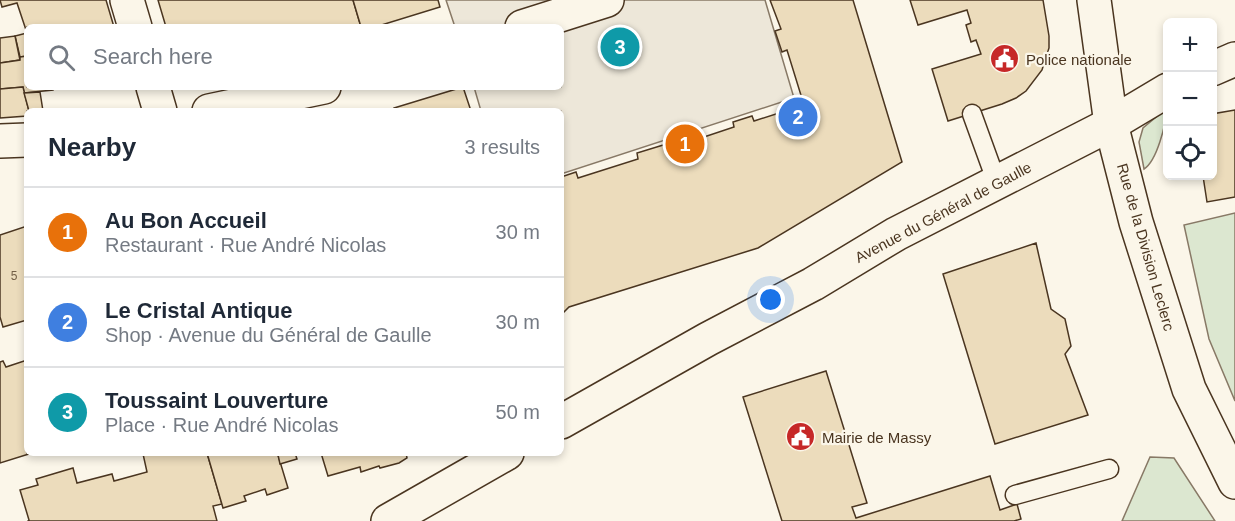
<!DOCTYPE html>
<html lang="en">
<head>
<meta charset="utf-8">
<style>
  :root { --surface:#fff; --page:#f2f2f3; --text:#1f2937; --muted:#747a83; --line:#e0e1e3; --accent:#c62828 }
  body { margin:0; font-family:Arial,sans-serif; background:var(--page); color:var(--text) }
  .controls { position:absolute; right:18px; top:18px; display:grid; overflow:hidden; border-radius:9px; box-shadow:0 3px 9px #0003 }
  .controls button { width:54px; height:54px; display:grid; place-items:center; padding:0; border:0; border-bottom:2px solid var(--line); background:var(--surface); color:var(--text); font:30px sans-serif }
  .you { position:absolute; left:771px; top:300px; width:21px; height:21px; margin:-15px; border:4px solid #fff; border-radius:50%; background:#1a73e8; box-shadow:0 0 0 9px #1a73e833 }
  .badge { display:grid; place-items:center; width:39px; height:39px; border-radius:50%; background:var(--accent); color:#fff; font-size:20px; font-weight:700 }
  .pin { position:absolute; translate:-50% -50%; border:3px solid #fff; box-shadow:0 2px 6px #0006 }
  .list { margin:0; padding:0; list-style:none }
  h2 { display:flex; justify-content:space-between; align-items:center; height:78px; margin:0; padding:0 24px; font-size:26px }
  h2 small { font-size:20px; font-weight:400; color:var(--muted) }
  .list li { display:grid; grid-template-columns:39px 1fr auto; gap:18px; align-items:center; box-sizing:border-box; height:90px; padding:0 24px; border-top:2px solid var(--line) }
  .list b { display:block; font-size:22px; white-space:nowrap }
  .list p { margin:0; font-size:20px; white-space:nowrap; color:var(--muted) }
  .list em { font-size:20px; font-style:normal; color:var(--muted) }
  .icon { flex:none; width:33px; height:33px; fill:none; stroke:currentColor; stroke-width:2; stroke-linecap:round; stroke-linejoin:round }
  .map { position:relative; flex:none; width:1235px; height:521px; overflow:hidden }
  .search { position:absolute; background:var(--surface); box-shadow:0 3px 9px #0003; left:24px; top:24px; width:540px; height:66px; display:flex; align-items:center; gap:15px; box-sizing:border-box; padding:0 21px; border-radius:9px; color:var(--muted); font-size:22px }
  .panel { position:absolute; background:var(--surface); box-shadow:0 3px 9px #0003; left:24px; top:108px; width:540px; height:348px; border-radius:9px }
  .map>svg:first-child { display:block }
  .green { fill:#dce7d0; stroke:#887966; stroke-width:1.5 }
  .parking { fill:#ede7d9; stroke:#887966; stroke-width:1.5 }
  .building { fill:#ecdcbc; stroke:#4a3520; stroke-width:1.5 }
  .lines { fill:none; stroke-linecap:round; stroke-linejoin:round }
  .service-casing { stroke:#4a3520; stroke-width:21 }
  .minor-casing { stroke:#4a3520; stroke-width:36 }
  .secondary-casing { stroke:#4a3520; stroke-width:36 }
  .service { stroke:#fbf6e9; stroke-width:18 }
  .minor { stroke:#fbf6e9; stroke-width:33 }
  .secondary { stroke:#fbf6e9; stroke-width:33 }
  .labels { text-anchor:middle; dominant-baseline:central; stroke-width:4.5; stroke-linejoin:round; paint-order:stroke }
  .number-label { font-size:12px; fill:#725f47 }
  .poi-label { font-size:15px; fill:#4a3520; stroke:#fbf6e9; text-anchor:start }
  .street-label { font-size:15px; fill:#4a3520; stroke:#fbf6e9 }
</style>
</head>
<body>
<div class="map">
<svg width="1235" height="521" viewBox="0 0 1235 521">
  <rect width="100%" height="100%" fill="#fbf6e9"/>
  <g class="green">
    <path d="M1167 108C1166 124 1157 161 1144 169L1139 142 1143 128Z"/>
    <polygon points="1235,213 1235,401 1209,339 1184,225"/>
    <polygon points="1150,457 1174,458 1215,521 1122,521"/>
  </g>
  <polygon class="parking" points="446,0 765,0 794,98 561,174 561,111 481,111 474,87 561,87 561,27 455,27"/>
  <g class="building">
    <polygon points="0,0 106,0 114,27 27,27 27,56 20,57 15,36 27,33 17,3 2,7"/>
    <polygon points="158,0 353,0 361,27 166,27"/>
    <polygon points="353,0 438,0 440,7 375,27 361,27"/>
    <polygon points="770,0 853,0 902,162 758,248 569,307 561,315 561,177 576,172 578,178 638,159 637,153 673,142 674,147 734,127 733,122 752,116 754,121 804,105 787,50 782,52 775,31 781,29"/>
    <polygon points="910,0 1043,0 1049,36 1049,48 1042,70 1026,91 1016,98 1002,104 948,121 932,69 981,54 976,40 971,42 966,25 971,23 967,10 918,25"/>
    <polygon points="15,36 20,60 0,63 0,38"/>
    <polygon points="27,56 27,87 53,87 53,90 24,93 23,87 0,89 0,63 20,60 20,57"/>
    <polygon points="23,87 29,111 27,111 27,116 0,118 0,89"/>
    <polygon points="463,87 471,111 395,111 394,108"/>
    <polygon points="40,92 43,111 29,111 24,93"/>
    <polygon points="1235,110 1235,197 1207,202 1203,176 1212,176 1212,114"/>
    <polygon points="27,226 27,320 3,327 0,317 0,235"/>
    <polygon points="1036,243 1051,309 1065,319 1071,346 1065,354 1088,415 995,444 943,274"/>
    <polygon points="27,360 27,453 32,453 0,463 0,362 3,361 6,367"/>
    <polygon points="826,371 867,503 852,507 856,518 990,476 1000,510 1017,504 1021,519 1014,521 782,521 743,397"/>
    <polygon points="145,453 207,453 222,504 213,506 217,521 28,521 29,520 20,490 38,485 36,479 73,468 77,483 112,474 114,481 147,472 143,454"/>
    <polygon points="207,453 284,453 278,455 288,488 267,495 265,489 244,496 246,501 223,508"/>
    <polygon points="284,453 295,453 297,459 280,464 278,455"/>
    <polygon points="321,453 406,453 407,458 399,463 380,468 379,466 361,472 360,467 328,476"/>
  </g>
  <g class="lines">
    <defs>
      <g id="service">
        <polyline points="972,114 997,183"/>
        <polyline points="1015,495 1109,469"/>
      </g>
      <g id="minor">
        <polyline points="127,0 135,27"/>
        <polyline points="1094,0 1111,124 1136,222 1189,389 1235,482"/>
        <polyline points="522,27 607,0"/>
        <polyline points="153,87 160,111"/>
        <polyline points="209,111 324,87"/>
        <polyline points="0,141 27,140"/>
      </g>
      <g id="secondary">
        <polyline points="1212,69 1235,59"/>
        <polyline points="561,422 708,339 813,284 896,234 1111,124 1168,90"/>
        <polyline points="388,521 507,453"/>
      </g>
    </defs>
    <use href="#service" class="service-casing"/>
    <use href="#minor" class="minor-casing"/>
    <use href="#secondary" class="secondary-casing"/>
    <use href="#service" class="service"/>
    <use href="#minor" class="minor"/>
    <use href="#secondary" class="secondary"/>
  </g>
  <defs>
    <symbol id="civic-disc" viewBox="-11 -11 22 22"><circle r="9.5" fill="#c62828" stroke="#fbf6e9"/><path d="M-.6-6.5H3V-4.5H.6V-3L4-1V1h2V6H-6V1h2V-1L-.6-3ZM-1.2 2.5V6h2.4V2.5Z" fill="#fff"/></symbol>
  </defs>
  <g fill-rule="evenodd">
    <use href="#civic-disc" x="988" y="42" width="33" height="33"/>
    <use href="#civic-disc" x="784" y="420" width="33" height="33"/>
  </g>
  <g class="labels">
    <g class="number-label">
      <text x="14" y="276">5</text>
    </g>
    <g class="poi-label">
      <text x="1026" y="59">Police nationale</text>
      <text x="822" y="437">Mairie de Massy</text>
    </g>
    <g class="street-label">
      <text transform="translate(943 212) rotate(-28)">Avenue du Général de Gaulle</text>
      <text transform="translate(1146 247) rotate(74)">Rue de la Division Leclerc</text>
    </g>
  </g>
</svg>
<div class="controls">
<button>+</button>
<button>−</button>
<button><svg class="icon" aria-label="locate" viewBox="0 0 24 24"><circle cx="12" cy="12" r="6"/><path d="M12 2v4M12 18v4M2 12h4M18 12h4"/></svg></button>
</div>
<div class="you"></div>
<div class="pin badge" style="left:685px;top:144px;background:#e8710a">1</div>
<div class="pin badge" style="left:798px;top:117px;background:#3f7fe0">2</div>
<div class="pin badge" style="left:620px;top:47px;background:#0f9aa8">3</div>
<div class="search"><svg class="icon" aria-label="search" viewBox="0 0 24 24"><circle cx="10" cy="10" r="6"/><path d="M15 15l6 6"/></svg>Search here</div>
<section class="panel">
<h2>Nearby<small>3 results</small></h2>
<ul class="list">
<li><span class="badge" style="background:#e8710a">1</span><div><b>Au Bon Accueil</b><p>Restaurant · Rue André Nicolas</p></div><em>30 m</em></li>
<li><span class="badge" style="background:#3f7fe0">2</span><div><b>Le Cristal Antique</b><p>Shop · Avenue du Général de Gaulle</p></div><em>30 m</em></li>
<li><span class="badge" style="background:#0f9aa8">3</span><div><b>Toussaint Louverture</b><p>Place · Rue André Nicolas</p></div><em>50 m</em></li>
</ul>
</section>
</div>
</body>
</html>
